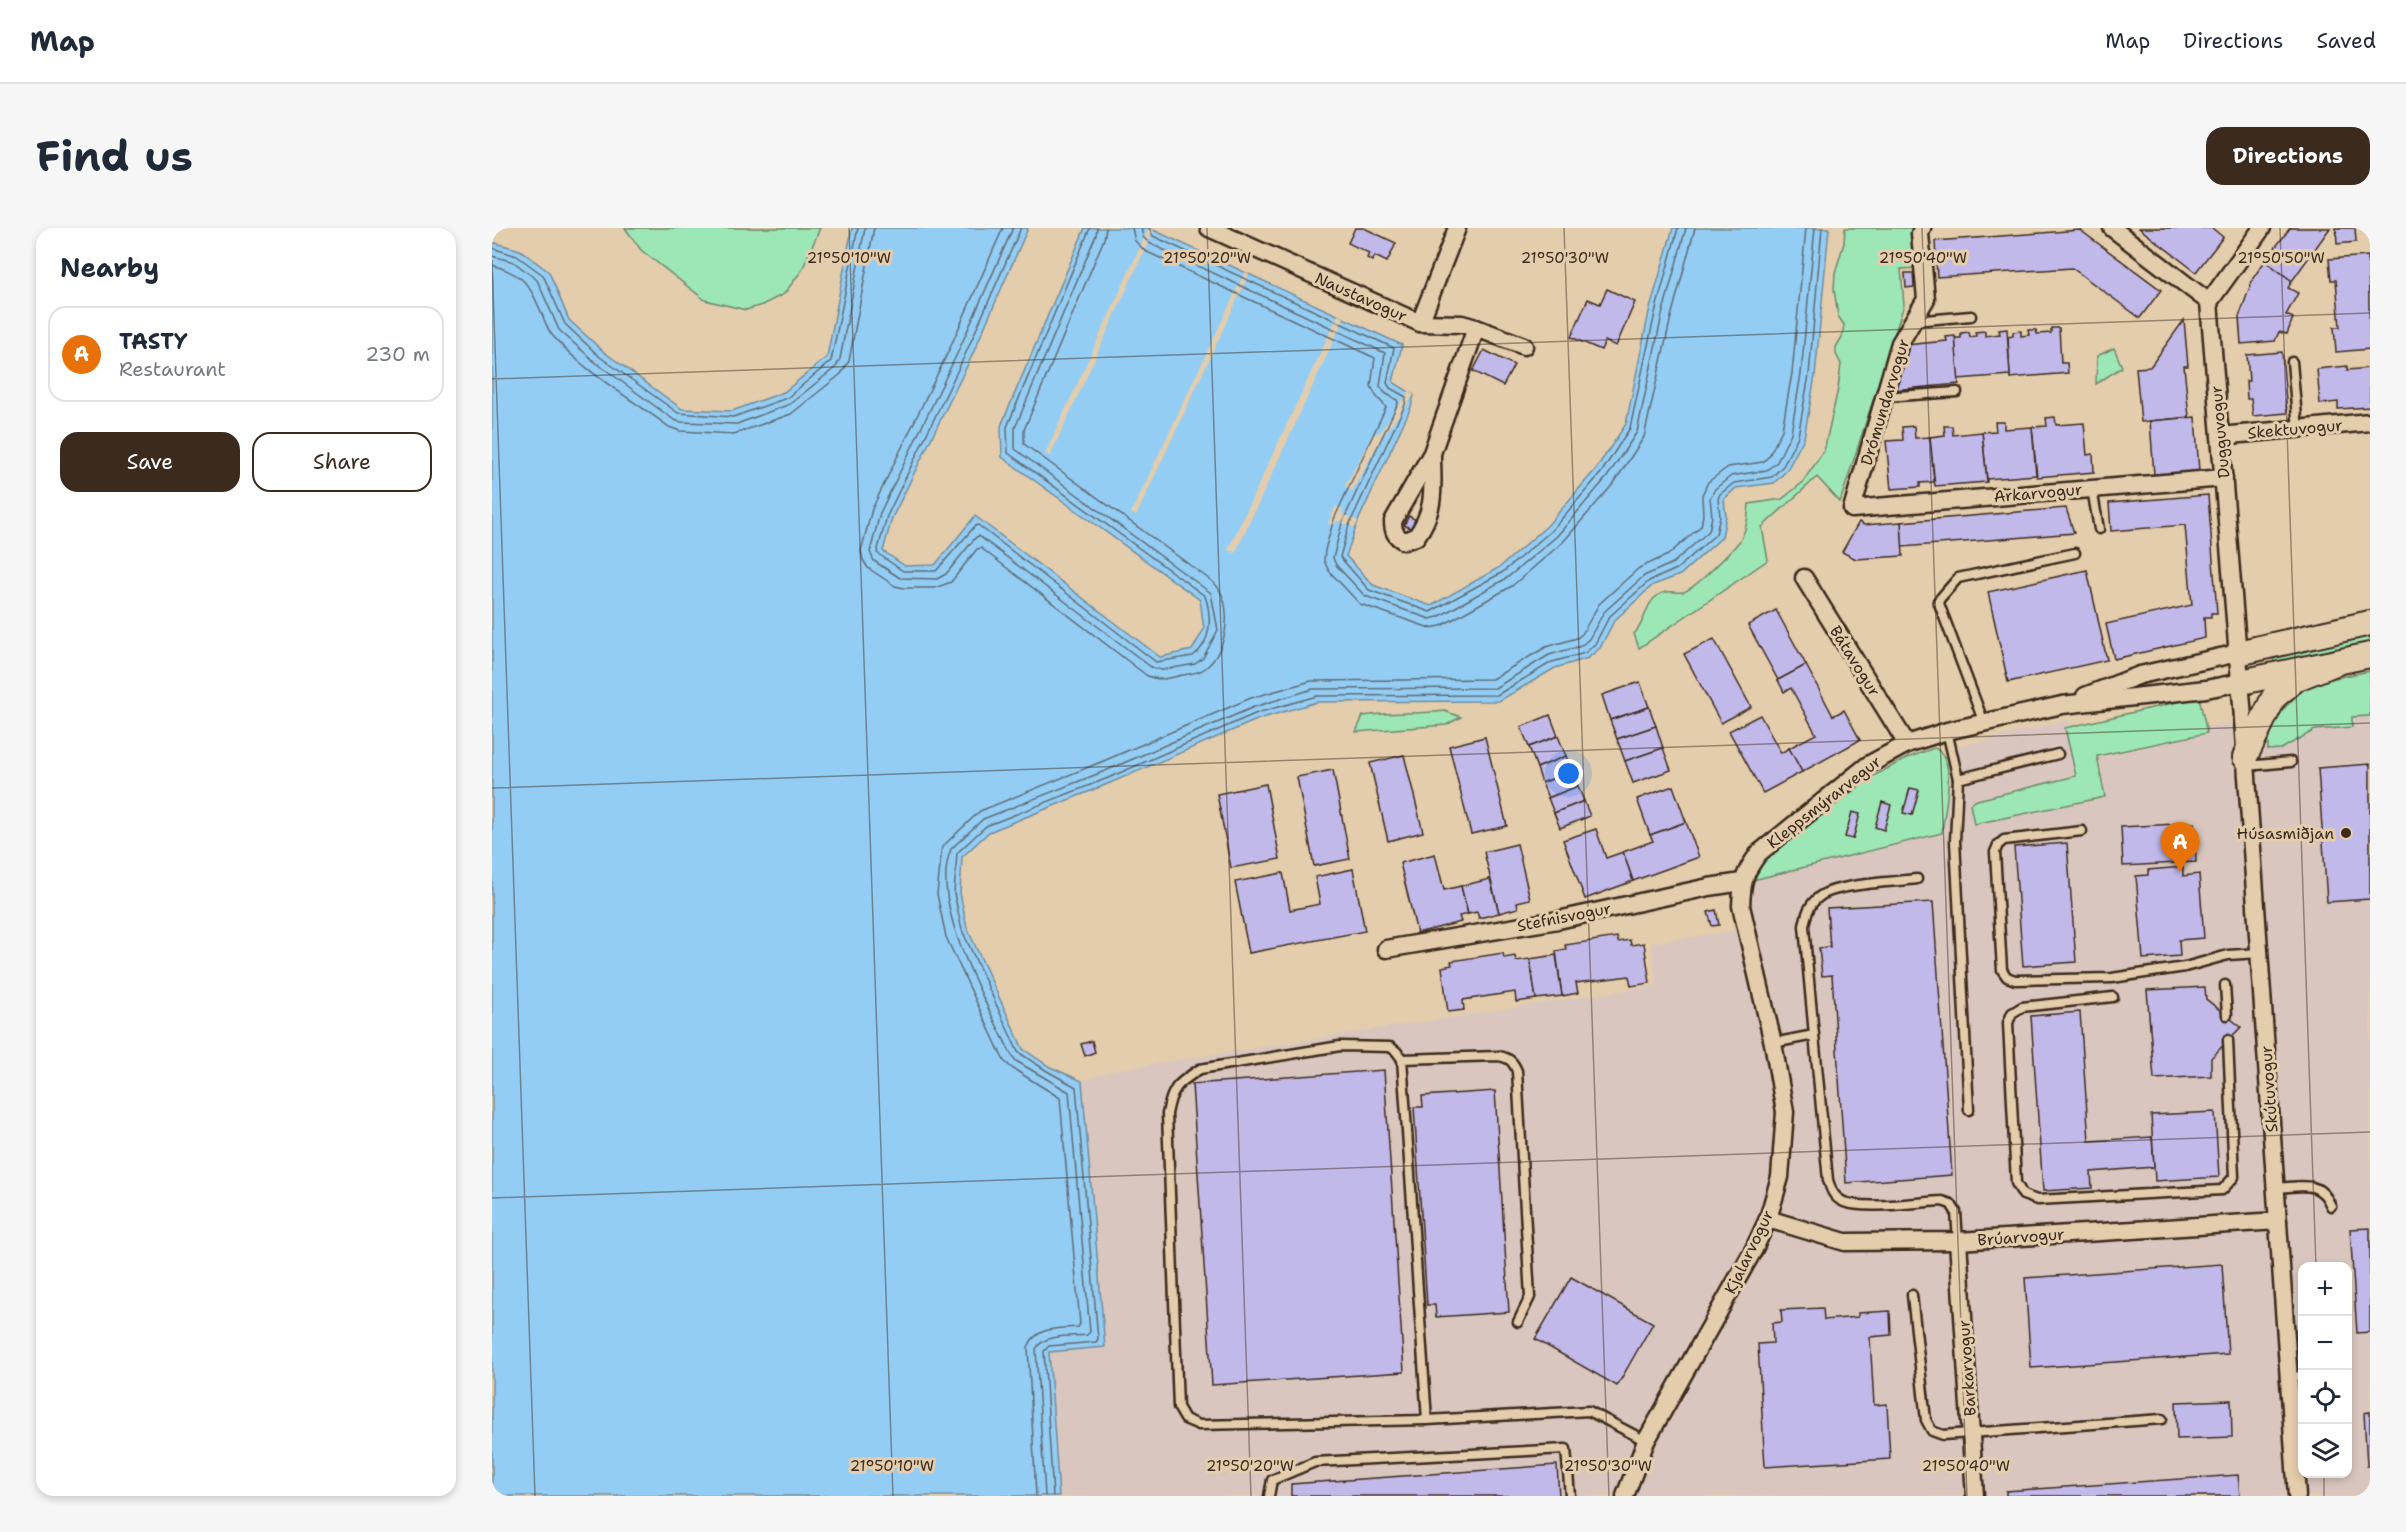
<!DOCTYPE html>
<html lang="en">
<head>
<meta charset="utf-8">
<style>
  :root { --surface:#fff; --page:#f6f6f7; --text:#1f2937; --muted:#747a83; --line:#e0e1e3; --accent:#3b2a1e }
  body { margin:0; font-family:"Shantell Sans",sans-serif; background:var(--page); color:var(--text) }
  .controls { position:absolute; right:18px; bottom:18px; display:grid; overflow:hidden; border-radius:12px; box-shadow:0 3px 9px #0003 }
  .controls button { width:54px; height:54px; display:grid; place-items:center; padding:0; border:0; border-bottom:2px solid var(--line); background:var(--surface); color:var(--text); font:30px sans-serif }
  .you { position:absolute; left:1077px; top:546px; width:21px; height:21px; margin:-15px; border:4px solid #fff; border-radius:50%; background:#1a73e8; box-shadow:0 0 0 9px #1a73e833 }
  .badge { display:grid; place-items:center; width:39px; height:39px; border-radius:50%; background:var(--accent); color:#fff; font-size:20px; font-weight:700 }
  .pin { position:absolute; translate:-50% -50px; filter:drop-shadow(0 2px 3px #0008) }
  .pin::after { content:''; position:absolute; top:32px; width:21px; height:18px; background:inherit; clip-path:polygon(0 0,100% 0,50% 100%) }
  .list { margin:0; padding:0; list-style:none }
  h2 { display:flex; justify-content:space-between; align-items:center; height:78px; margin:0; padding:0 24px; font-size:26px }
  h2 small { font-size:20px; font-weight:400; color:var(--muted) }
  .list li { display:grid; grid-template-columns:39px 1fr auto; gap:18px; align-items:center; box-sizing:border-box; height:96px; margin:0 12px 12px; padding:0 12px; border:2px solid var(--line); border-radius:18px }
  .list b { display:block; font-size:22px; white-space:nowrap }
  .list p { margin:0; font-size:20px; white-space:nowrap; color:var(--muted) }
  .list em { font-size:20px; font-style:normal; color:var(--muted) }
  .actions { display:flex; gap:12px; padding:18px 24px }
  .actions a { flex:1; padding:14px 0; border:2px solid var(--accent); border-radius:18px; text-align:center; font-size:21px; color:var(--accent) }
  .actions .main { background:var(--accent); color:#fff }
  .icon { flex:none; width:33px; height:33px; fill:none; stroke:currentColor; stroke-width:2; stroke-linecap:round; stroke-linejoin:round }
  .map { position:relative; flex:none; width:1878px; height:1268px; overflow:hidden; border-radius:18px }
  header { display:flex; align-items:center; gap:36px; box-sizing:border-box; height:84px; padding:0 30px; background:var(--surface); border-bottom:2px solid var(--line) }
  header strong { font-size:28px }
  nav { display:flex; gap:33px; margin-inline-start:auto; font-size:21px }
  .intro { display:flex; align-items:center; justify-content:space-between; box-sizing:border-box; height:144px; padding:0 36px }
  h1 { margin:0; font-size:42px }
  .button { padding:15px 27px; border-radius:18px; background:var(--accent); color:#fff; font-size:21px; font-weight:700 }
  main { display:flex; gap:36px; padding:0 36px }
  aside { flex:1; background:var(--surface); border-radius:18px; box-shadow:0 3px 9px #0003 }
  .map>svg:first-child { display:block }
  .built { fill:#d9c7bf; fill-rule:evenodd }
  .green { fill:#9de6b5; stroke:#6c886a; stroke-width:1.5 }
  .water { fill:#94cdf4; stroke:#708c9e; stroke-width:1.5 }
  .pier { fill:#e3cdac }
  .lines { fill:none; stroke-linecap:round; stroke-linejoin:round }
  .shore { stroke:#5f6b74; stroke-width:1.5 }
  .building { fill:#c2b9eb; stroke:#3b2a1e; stroke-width:1.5 }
  .lane-casing { stroke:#3b2a1e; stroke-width:13 }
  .street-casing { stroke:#3b2a1e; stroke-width:21 }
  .secondary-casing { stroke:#3b2a1e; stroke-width:28 }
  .lane { stroke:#e3cdac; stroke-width:8 }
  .street { stroke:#e3cdac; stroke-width:16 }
  .secondary { stroke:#e3cdac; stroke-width:24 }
  .ticks { fill:none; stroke:#3b2a1e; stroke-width:1.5; stroke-opacity:0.45 }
  .poi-dot { fill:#3b2a1e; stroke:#e3cdac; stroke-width:2 }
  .labels { text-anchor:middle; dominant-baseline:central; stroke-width:6; stroke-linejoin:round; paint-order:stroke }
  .street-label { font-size:16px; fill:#3b2a1e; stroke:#e3cdac }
  .poi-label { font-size:16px; fill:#3b2a1e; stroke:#e3cdac; text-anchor:end }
  .ticks-label { font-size:15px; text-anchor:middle; fill:#3b2a1e; stroke:#e3cdac; stroke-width:6; stroke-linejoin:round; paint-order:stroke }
</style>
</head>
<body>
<header>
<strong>Map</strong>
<nav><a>Map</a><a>Directions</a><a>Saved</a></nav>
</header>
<div class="intro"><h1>Find us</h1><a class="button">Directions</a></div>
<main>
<aside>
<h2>Nearby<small></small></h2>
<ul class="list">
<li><span class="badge" style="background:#e8710a">A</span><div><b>TASTY</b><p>Restaurant</p></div><em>230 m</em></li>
</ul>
<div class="actions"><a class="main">Save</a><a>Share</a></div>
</aside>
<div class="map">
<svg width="1878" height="1268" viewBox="0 0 1878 1268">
  <rect width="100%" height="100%" fill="#e3cdac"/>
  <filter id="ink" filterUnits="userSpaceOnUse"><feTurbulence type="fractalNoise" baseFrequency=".0167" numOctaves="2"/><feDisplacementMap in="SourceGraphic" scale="12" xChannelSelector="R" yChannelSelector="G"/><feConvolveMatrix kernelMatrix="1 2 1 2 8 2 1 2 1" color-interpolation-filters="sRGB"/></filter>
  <g filter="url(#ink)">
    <path class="built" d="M1878 488V1268H567L557 1124 613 1119 590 853 622 842 1165 757 1159 715 1240 703 1261 652 1450 605 1464 519 1577 491 1586 525 1723 497ZM1810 1038H1856V1246H1810Z"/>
    <g class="green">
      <polygon points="133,0 328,0 310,42 292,66 270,77 254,82 213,72 149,22"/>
      <path d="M1353 0H1421L1425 40 1409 41 1412 77 1348 274 1325 249 1270 299 1276 332 1147 420 1142 406C1154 394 1153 376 1165 368 1174 361 1182 365 1191 364 1202 362 1242 321 1249 311 1255 300 1256 288 1257 276L1290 271 1310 255 1332 223 1346 161 1349 136 1344 126V119L1350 109 1352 97 1346 88 1342 61 1343 45 1352 15Z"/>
      <polygon points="1622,120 1630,139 1604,156 1605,128"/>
      <polygon points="1878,408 1878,420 1783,441 1781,429"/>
      <polygon points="1878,443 1878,488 1860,489 1860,499 1823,502 1789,521 1776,522 1776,508 1780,493 1808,464 1823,454"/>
      <polygon points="1707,469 1715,505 1605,528 1613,569 1482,596 1478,576 1485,572 1584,548 1573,500"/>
      <path d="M953 483 969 489 954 497 864 504 871 488C898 484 926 486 953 483Z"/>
      <path d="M1442 520C1467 529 1452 583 1450 605L1261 652 1260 647 1270 634 1378 550 1415 530Z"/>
    </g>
    <polygon class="water" points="360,0 536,0 478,132 400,290 391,323 413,338 443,337 483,288 668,429 700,422 712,401 708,372 510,229 509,198 593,0 657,0 910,117 901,154 922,167 919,179 866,293 854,328 881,357 939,378 1008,339 1055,298 1104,241 1134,196 1157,84 1181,0 1337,0 1323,148 1312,210 1295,242 1282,255 1244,260 1232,271 1234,288 1230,309 1188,347 1161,357 1122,393 1108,420 1096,430 1063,440 1007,473 825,474 767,491 618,555 497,604 470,629 468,665 475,700 531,821 558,839 590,853 613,1119 557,1124 567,1268 0,1268 0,14 28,22 57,44 77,92 112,124 190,181 240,183 292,164 335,129"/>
    <g class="pier">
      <polygon points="657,0 662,2 558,228 553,226"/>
      <polygon points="753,44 757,46 644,288 639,285"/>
      <polygon points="846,87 852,90 755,300 743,325 736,322"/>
      <polygon points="917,163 922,167 891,208 860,263 853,258 881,206 888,204"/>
      <polygon points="844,278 851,281 849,285 866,293 863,300 845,292 842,298 836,295"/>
    </g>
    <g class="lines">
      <g class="shore">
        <path d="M511 0 457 122 380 281 369 323 371 332 376 340 403 358 412 360H443L459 354 485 321 489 320 654 447C665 453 674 451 686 448 694 446 705 446 712 441 736 425 743 373 721 354L532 216V202L612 11 614 0"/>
        <polyline points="521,0 465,126 388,285 378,324 382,333 408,350 445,351 454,346 484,309 487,308 659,439 670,442 703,436 711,430 726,402 719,365 523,221 523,200 604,7 605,0"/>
        <path d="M529 0 472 129 395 288 385 325 411 343H444L483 298 486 297 664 434 701 428C720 415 720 388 713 368L516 225 515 199 598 0"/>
        <polyline points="640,0 643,13 653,23 883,130 879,158 884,168 894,179 842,291 833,322 832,333 837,343 868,376 938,400 949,398 1020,358 1071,314 1122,255 1152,209 1179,89 1203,0"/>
        <polyline points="649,0 651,9 657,15 893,125 888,158 893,165 905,172 906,175 850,295 841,330 844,337 873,368 938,391 946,389 1015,350 1065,308 1115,249 1145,204 1170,87 1194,0"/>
        <polyline points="657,0 661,8 902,120 895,155 898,160 914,169 913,177 857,297 848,329 877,362 938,384 1011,344 1059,303 1109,245 1138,200 1163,85 1186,0"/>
        <polyline points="0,20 25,28 51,47 73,96 108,129 186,185 241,189 295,170 339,133 366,0"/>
        <polyline points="0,28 22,34 45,52 67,102 103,134 182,192 189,194 245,196 298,176 344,139 348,131 373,0"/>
        <path d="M0 37C33 47 37 56 50 86 53 93 55 101 60 107 92 144 138 170 177 199L188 203 242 206 299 186 349 146 357 133 382 0"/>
        <path d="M544 1268 536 1119C544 1098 566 1101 586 1099L588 1096 568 870 520 840 512 833 454 709 445 666 450 619 488 583 609 534 759 470 819 453 1000 451 1054 419 1085 410 1090 406 1107 376 1147 340 1176 327 1209 298 1211 287 1210 267 1216 254 1236 239 1271 234 1277 228 1290 202 1300 145 1314 0"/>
        <path d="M553 1268 544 1121C552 1105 579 1109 595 1107L598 1104 577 864 524 833 519 826C495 776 436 676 459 621L491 591 613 543 762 479 821 461 1003 460 1057 427 1089 418 1097 411 1112 384 1152 348 1181 335 1217 303 1220 288 1218 270 1223 261 1239 248 1275 242 1285 234 1299 205 1309 146 1323 0"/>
        <polyline points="561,1268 552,1123 557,1118 604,1114 606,1111 584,859 555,843 526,824 470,702 462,665 465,625 494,598 616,550 765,485 825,468 1005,467 1060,434 1093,425 1103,416 1117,389 1157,353 1185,341 1224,306 1228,288 1226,271 1228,266 1242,255 1280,249 1291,238 1306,208 1317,147 1330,0"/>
      </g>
    </g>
    <g class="building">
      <polygon points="863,0 872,0 904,15 895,34 883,28 880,33 875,30 877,25 856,15"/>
      <polygon points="1647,0 1720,0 1731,9 1704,44"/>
      <polygon points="1798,0 1838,0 1800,53 1773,33"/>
      <polygon points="1844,0 1863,0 1864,14 1845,16"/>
      <polygon points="1588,2 1669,62 1648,90 1580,40 1445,49 1443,13"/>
      <polygon points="1876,28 1878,121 1844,124 1842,99 1848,99 1844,52 1839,52 1837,31"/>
      <polygon points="1773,33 1800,53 1796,60 1806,65 1794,87 1801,90 1795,106 1787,104 1783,113 1749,116 1747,89 1761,50"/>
      <polygon points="1413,45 1421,45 1422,59 1414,60"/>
      <polygon points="1115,61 1143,74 1124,118 1113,113 1109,122 1079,109 1096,71 1108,76"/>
      <polygon points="1692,92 1696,138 1692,138 1697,189 1649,194 1644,140 1658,139"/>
      <polygon points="1559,100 1567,100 1569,135 1575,135 1576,145 1518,150 1516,109 1521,108 1521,104 1529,103 1529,108 1537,107 1536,102 1544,102 1545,106 1559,105"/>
      <polygon points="1515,101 1518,147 1466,151 1463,110 1469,110 1469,105 1477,104 1478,109 1484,108 1483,104 1493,103 1493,108 1508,106 1507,102"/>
      <polygon points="1463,108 1467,156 1400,162 1413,117 1455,113 1454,109"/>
      <polygon points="992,122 1022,137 1011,158 981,143"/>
      <polygon points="1790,124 1795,185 1761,188 1759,171 1755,171 1754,153 1757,153 1755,127"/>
      <polygon points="1855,138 1855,142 1878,140 1878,179 1846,181 1846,174 1828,176 1825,141"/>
      <polygon points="1563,189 1564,197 1592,195 1595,227 1601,226 1602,244 1545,249 1540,199 1555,198 1554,190"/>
      <polygon points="1703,189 1707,243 1662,247 1658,193"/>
      <polygon points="1503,194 1512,194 1512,201 1540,199 1544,247 1495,251 1490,204 1504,203"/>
      <polygon points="1422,198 1423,210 1438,209 1442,254 1428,255 1428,259 1399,261 1394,213 1411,212 1410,199"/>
      <polygon points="1452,198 1460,198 1461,207 1490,204 1495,254 1443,258 1438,209 1453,207"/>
      <polygon points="1716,267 1725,385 1719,385 1719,389 1712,389 1713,410 1622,431 1614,396 1700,377 1693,297 1619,303 1617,275"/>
      <polygon points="1574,280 1582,305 1410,319 1409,294"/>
      <polygon points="917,288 924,292 919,301 912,297"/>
      <polygon points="1367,294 1372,297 1409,294 1411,328 1364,331 1350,324"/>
      <polygon points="1595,342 1615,432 1516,454 1496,364"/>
      <polygon points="1284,382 1314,437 1286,452 1256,397"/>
      <polygon points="1222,411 1259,479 1229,495 1192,426"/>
      <polygon points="1314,437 1341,488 1352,482 1368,512 1310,544 1297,520 1324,506 1299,460 1292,464 1286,452"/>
      <polygon points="1148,454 1157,479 1118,492 1110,467"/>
      <polygon points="1157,479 1164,498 1125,511 1118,492"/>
      <polygon points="1058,487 1066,508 1037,519 1029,499"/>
      <polygon points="1268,487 1289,525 1297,520 1310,544 1271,565 1237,503"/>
      <polygon points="1164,498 1171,520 1133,533 1125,511"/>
      <polygon points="1066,508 1074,528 1045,540 1037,519"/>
      <polygon points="993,509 1015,598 979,606 957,518"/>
      <polygon points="1171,520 1179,542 1141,555 1133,533"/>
      <polygon points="912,527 931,604 896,613 878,535"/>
      <polygon points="1074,528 1080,543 1050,555 1045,540"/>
      <polygon points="1878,536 1878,671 1835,674 1826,540"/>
      <polygon points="841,542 858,631 822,638 805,549"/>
      <polygon points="1080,543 1086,558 1056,570 1050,555"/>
      <polygon points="774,556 788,631 739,640 725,566"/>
      <polygon points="1086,558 1092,573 1062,585 1056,570"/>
      <polygon points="1181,558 1194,594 1158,607 1145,571"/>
      <polygon points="1418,560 1427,562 1420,587 1411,585"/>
      <polygon points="1092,573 1098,588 1068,600 1062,585"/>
      <polygon points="1390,574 1399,577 1392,602 1383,599"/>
      <polygon points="1360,584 1368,586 1361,611 1353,609"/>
      <polygon points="1194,594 1207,629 1141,653 1131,624 1161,613 1158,607"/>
      <polygon points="1702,595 1704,634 1631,638 1629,599"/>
      <polygon points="1104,601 1114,630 1131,624 1141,653 1093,671 1071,612"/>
      <polygon points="1575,615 1584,734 1531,738 1522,619"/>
      <polygon points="1025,616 1038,671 1025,674 1026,680 1007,685 992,624"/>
      <polygon points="943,626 952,662 969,658 976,686 967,688 969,694 925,705 908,635"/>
      <polygon points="1691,639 1691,648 1707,646 1712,710 1687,712 1688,728 1651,731 1644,648 1656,647 1656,642"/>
      <polygon points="861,641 873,703 757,725 743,654 791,645 798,682 828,676 823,649"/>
      <polygon points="998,651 1007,685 987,690 985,684 976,686 969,658"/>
      <polygon points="1441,674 1460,947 1354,955 1340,747 1330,748 1327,720 1338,719 1335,680"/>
      <polygon points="1224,682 1227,697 1220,698 1216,684"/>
      <polygon points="1125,709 1126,714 1138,712 1139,717 1152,715 1158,755 1139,758 1137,748 1084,755 1086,765 1070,768 1064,723 1074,721 1073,717"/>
      <polygon points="1011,725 1012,730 1023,728 1024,733 1038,731 1044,771 1024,774 1023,764 971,772 972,782 956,784 950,739 960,737 959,733"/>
      <polygon points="1064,727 1070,768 1044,771 1038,731"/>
      <polygon points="1713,759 1714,771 1749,799 1719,830 1719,848 1662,851 1655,762"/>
      <polygon points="1588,784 1597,913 1660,909 1662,939 1599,944 1600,960 1551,963 1539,788"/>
      <polygon points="600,813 603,824 593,828 589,816"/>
      <polygon points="892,842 912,1144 720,1157 700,856"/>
      <polygon points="1003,863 1017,1084 944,1089 943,1077 935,1077 922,879 931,879 930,868"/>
      <polygon points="1723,884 1727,949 1663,953 1659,887"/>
      <polygon points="1878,1000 1878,1104 1865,1105 1858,1001"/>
      <polygon points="1730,1036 1736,1126 1539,1140 1533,1050"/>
      <polygon points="1079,1049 1161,1095 1125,1158 1043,1111"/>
      <polygon points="1331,1080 1332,1092 1366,1089 1366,1085 1398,1083 1399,1107 1378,1109 1382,1177 1395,1176 1398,1231 1273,1239 1266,1116 1281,1115 1280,1095 1290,1094 1289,1082"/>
      <polygon points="1739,1172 1740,1209 1685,1211 1684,1174"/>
      <polygon points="1878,1184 1878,1238 1875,1238 1872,1185"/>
      <polygon points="1065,1237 1067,1268 799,1268 799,1256"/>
      <polygon points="1746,1247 1748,1268 1514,1268 1514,1263"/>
    </g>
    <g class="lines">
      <defs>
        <g id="lane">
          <polyline points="1422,93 1479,88"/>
          <polyline points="1800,134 1806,201"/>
          <polyline points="1392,169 1465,164"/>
          <polyline points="1600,261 1607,301"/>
          <polyline points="1492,495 1446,373 1466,350 1583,325"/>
          <polyline points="1455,503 1466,551 1463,613 1477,882"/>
          <polyline points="1754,538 1799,534"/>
          <polyline points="1466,551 1566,526"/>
          <polyline points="1590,603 1512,612 1506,617 1503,624 1510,742 1515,749 1523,752 1620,750 1693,739 1736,727 1767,725"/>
          <polyline points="1733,757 1735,787"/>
          <polyline points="1621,769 1530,779 1520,785 1516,795 1524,955 1531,967 1545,972 1730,962 1742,949 1736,812"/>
          <path d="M1322 807 1336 952C1339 962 1342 970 1352 974 1372 982 1427 974 1450 973L1459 976 1464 984 1466 1013"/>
          <path d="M1281 815 1322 807 1312 698C1314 687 1317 676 1327 669 1342 656 1402 654 1425 651"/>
          <path d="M910 831 904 823 898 819 848 818 708 841C685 856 680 859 675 886L686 1179 693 1191 707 1197 935 1192 1097 1183 1154 1213"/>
          <path d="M1784 960C1809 959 1828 951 1839 978"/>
          <polyline points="1420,1067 1434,1192 1440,1203 1451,1207 1670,1191"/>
          <polyline points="1797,1149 1810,1148"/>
          <path d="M935 1192 910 831 1007 828C1017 830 1021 833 1025 843L1038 1069 1026 1094"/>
          <polyline points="777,1268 780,1252 823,1234 1074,1221 1078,1268"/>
        </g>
        <g id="street">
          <polyline points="717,0 928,95 965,0"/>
          <polyline points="1430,0 1428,6 1434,71 1408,115 1360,281 1732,250"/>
          <polyline points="1620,0 1717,74"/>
          <polyline points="1770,0 1717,74 1750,477 1805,1268"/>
          <polyline points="928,95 970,96 984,100 1032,118"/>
          <polyline points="1728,208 1878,194"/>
          <path d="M940 225C940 259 945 280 924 309L912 313C903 308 901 303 901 293L940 225 984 100"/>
          <polyline points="1312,350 1415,516"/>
          <polyline points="1593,468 1648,447 1746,425"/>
          <polyline points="894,721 1066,692 1217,659 1250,654"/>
          <polyline points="1276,991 1353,1014 1466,1013 1786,993"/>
          <polyline points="1466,1013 1483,1268"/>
          <path d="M1133 1268 1154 1213 1262 1021 1276 991 1288 949 1293 884 1281 815 1249 678C1250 653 1252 645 1267 625L1376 537 1415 516 1455 503 1570 477 1714 461 1749 454"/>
        </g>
        <g id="secondary">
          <polyline points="1746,425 1878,395"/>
          <polyline points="1749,454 1878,427"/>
          <polyline points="1753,529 1782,469 1805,450 1846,434"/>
        </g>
      </defs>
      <use href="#lane" class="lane-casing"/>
      <use href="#street" class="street-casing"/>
      <use href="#secondary" class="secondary-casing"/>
      <use href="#lane" class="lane"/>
      <use href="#street" class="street"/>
      <use href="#secondary" class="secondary"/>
    </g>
  </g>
  <path class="ticks" d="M357 0 401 1268M715 0 759 1268M1072 0 1117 1268M1430 0 1475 1268M1788 0 1824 1038M0 32 43 1268M0 151 1878 85M0 560 1878 495M0 970 1878 904M1832 1246V1268"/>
  <circle class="poi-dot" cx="1854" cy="605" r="6"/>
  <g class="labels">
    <g class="street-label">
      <text transform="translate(869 69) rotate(24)">Naustavogur</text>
      <text transform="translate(1393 174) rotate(-73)">Drómundarvogur</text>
      <text transform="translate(1803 201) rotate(-5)">Skektuvogur</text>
      <text transform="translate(1728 204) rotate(-95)">Dugguvogur</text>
      <text transform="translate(1546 265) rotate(-5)">Arkarvogur</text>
      <text transform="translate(1363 433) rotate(58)">Bátavogur</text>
      <text transform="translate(1332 574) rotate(-38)">Kleppsmýrarvegur</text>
      <text transform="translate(1072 689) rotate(-11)">Stefnisvogur</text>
      <text transform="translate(1777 861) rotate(-94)">Skútuvogur</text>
      <text transform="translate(1529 1009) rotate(-4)">Brúarvogur</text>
      <text transform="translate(1257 1024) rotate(-64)">Kjalarvogur</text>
      <text transform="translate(1475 1140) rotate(-94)">Barkarvogur</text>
    </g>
    <g class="poi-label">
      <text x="1842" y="605">Húsasmiðjan</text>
    </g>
  </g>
  <g class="ticks-label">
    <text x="357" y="35">21°50'10"W</text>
    <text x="715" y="35">21°50'20"W</text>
    <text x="1073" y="35">21°50'30"W</text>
    <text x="1431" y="35">21°50'40"W</text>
    <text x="1789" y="35">21°50'50"W</text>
    <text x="400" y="1243">21°50'10"W</text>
    <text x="758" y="1243">21°50'20"W</text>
    <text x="1116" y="1243">21°50'30"W</text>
    <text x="1474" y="1243">21°50'40"W</text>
  </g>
</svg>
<div class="controls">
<button>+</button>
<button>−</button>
<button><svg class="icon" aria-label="locate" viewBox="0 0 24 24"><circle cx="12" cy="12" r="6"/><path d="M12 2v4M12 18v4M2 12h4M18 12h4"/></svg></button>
<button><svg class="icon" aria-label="layers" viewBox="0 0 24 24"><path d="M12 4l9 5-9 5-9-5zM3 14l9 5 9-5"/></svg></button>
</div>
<div class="you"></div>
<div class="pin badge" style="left:1688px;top:644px;background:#e8710a">A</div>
</div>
</main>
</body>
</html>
